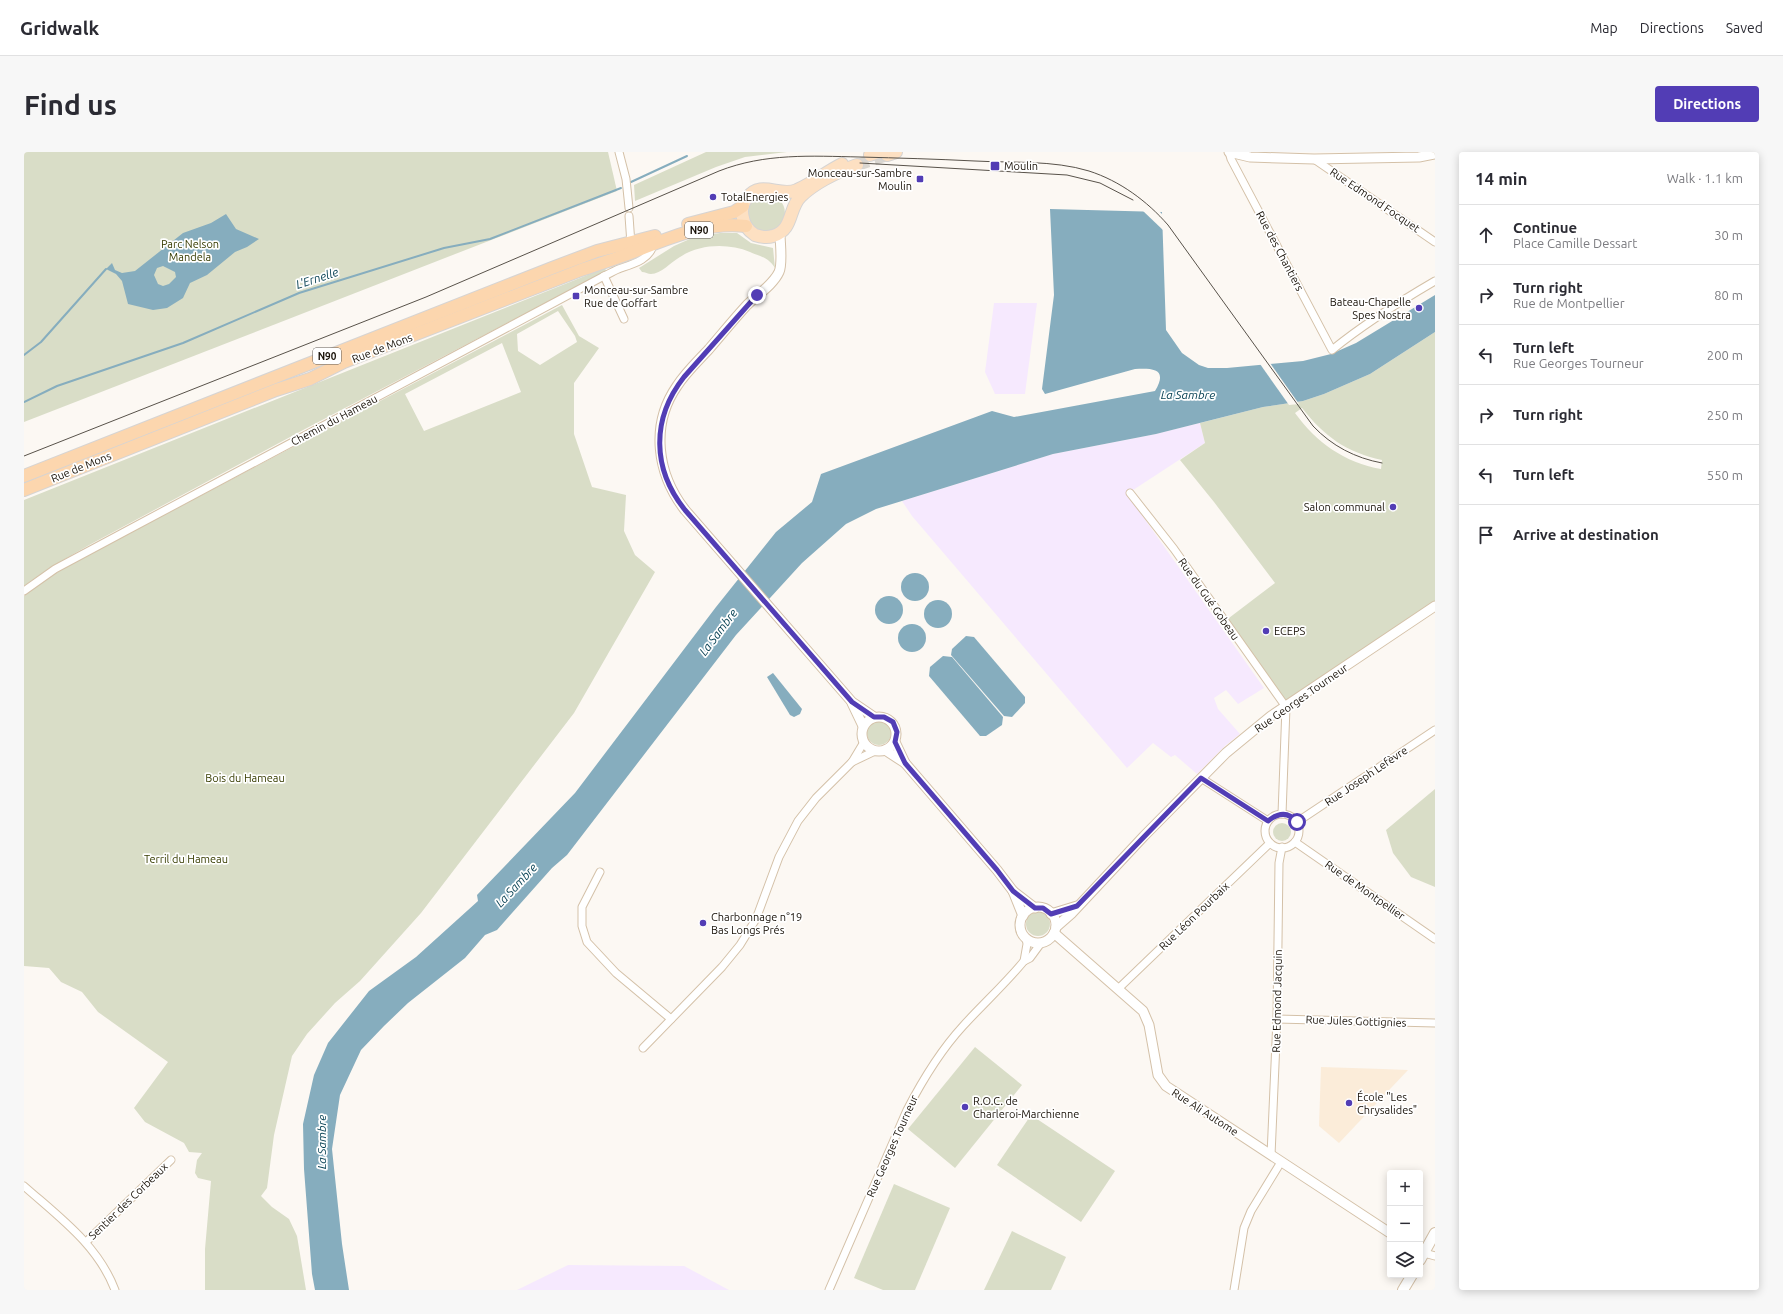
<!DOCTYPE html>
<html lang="en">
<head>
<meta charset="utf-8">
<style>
  :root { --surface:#fff; --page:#f7f7f7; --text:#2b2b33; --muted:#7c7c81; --line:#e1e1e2; --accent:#523db5 }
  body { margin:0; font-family:Ubuntu,sans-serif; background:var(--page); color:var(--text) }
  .controls { position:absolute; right:12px; bottom:12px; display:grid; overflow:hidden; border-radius:4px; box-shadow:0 2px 10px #0003 }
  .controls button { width:36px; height:36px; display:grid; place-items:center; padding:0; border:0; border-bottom:1px solid var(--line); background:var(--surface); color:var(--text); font:20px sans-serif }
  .stop { position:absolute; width:12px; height:12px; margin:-9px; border:3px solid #523db5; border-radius:50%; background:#fff }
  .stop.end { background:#523db5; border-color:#fff; box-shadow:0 1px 4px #0008 }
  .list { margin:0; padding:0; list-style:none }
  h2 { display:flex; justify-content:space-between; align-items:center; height:52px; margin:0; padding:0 16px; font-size:17px }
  h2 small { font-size:13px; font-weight:400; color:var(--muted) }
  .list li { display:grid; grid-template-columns:26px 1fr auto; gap:12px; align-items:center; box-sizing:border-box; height:60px; padding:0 16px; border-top:1px solid var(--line) }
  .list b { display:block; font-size:15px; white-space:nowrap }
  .list p { margin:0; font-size:13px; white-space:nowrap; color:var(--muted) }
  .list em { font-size:13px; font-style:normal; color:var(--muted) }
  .icon { flex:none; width:22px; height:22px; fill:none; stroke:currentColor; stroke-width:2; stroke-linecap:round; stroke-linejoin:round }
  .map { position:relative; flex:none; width:1411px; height:1138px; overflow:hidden; border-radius:4px }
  header { display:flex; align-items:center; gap:24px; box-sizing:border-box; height:56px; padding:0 20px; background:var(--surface); border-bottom:1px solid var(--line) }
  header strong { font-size:19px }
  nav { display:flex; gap:22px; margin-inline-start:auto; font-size:14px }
  .intro { display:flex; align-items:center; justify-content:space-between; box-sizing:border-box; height:96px; padding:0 24px }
  h1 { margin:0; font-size:28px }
  .button { padding:10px 18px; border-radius:4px; background:var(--accent); color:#fff; font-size:14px; font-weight:700 }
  main { display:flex; gap:24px; padding:0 24px }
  aside { flex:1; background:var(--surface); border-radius:4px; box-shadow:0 2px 10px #0003 }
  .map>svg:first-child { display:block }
  .industrial { fill:#f6e9fe }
  .education { fill:#fbecd9 }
  .green { fill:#d9ddc7; fill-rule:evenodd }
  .water { fill:#86adbe; fill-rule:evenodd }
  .pier { fill:#fcf8f3 }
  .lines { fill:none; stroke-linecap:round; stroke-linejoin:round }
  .stream { stroke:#86adbe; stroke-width:2 }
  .primary-tunnel { stroke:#dad6d0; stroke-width:12; stroke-dasharray:12 6; stroke-linecap:butt }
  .minor-casing { stroke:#d4c1a8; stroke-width:9 }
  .tertiary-casing { stroke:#d4c1a8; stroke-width:11 }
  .secondary-casing { stroke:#d4c1a8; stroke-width:12 }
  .primary-casing { stroke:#d6d4d3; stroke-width:14 }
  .trunk-casing { stroke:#d6d4d3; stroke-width:14 }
  .minor { stroke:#fff; stroke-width:7 }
  .tertiary { stroke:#fff; stroke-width:9 }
  .secondary { stroke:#fff; stroke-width:10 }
  .primary { stroke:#fde0c2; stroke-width:12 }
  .trunk { stroke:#fcd6ae; stroke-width:12 }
  .tram { stroke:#58524a; stroke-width:1 }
  .route { stroke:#523db5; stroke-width:5 }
  .poi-dot { fill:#523db5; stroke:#fff; stroke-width:1.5 }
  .labels { text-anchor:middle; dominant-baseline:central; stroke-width:3.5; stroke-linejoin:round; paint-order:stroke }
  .shield { fill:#fff; stroke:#5e5953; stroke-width:1 }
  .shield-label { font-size:10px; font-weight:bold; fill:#191209 }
  .poi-label { font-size:11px; fill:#191209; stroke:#fff; text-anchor:start }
  .street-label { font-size:11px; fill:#191209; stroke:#fff }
  .park-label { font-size:11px; fill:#373c00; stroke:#fff }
  .water-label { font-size:12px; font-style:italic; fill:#013c4f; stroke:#fff }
</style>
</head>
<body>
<header>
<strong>Gridwalk</strong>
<nav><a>Map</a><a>Directions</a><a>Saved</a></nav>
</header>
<div class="intro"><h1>Find us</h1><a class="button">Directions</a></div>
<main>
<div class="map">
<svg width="1411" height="1138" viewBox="0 0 1411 1138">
  <rect width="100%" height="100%" fill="#fcf8f3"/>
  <g class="industrial">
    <polygon points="970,151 1013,151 1001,242 971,242 961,220"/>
    <polygon points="1176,271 1181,291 1103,342 1240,536 1214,552 1202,538 1190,546 1194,557 1216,582 1202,593 1173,622 1151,603 1147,605 1129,591 1103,616 888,364 878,349 1029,302 1132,282"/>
    <polygon points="544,1113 660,1114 705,1138 493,1138"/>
  </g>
  <polygon class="education" points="1297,915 1359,917 1384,918 1315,991 1295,974"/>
  <g class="green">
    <polygon points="0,0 584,0 593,39 0,270"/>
    <polygon points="682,0 763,0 721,5 692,15 611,49 610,33"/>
    <circle cx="742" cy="61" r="19"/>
    <path d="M696 81H713L727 91 749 96 751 116C744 105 737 105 726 100 704 91 676 92 656 105 647 110 637 122 627 122 624 122 621 120 618 120L615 116 650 94 668 86Z"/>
    <polygon points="581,116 582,119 281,277 67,392 27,415 0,434 0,348"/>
    <path d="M538 153 555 184 575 196 550 231V282L568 335 602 343 600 379 611 403 631 420 550 561 397 761 336 829 311 851 283 882 268 904 250 983 243 1036 237 1044 248 1055 265 1067 273 1084 282 1138H181V1097L187 1029 174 1026 171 1021 173 1008 178 1001 165 1000 160 991 121 970 110 956 144 910 74 860 58 840 37 830 25 816 0 814V444L25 425 64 403ZM534 159 551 184 553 190 516 213 494 199 493 182ZM478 191 497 240 400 279 381 242Z"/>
    <path d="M1411 180V454L1262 555 1201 469 1251 431 1190 350 1156 308 1181 291 1176 271 1239 255 1279 249 1300 242 1346 222ZM1278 256C1301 285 1322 300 1358 308L1357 317C1321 311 1292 290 1271 261Z"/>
    <circle cx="855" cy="581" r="12"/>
    <polygon points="1411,637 1411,735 1387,725 1369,701 1362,678"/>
    <circle cx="1258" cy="680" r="9"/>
    <circle cx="1014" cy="772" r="12"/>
    <polygon points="951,895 998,933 931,1016 884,977"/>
    <polygon points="1007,963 1091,1019 1057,1070 973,1013"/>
    <polygon points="870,1032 926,1056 891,1138 859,1138 830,1126"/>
    <polygon points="988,1079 1042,1105 1027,1138 960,1138"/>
  </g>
  <g class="water">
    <path d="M1026 57 1138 60 1142 178 1158 201 1175 213 1184 216H1203L1279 209 1307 202 1332 191 1411 143V180L1346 222 1300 242 1279 249 1239 255 1132 282 1029 302 852 357 822 372 778 411 712 483 543 703 528 716 473 778 461 783 441 806 384 851 360 874 337 898 316 943 308 997 318 1092 325 1138H291L288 1122 280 1017 279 972 290 923 304 891 345 839 392 805 454 749 453 743 551 641 692 455 752 380 788 350 797 322 968 259 990 265 1131 239C1144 217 1130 216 1111 217L1021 242 1018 237 1030 143Z"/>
    <path d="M202 62 212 77 235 87 223 95 211 100 183 123 166 131 159 146 143 156 129 158 104 152 98 129 92 122 82 117 88 111 91 118 98 121 111 119 159 81 187 71ZM139 114 151 120 152 125 145 132 139 134 134 132 130 123 133 116Z"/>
    <circle cx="891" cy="435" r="14"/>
    <circle cx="865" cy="458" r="14"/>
    <circle cx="914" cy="462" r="14"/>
    <circle cx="888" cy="486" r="14"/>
    <polygon points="942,484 950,485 1001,545 1001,551 988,565 980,564 927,503 928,497"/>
    <polygon points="919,504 928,505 979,565 978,573 962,584 956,584 905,524 906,515"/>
    <polygon points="749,521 778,557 776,562 770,565 766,563 743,525"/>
  </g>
  <g class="pier">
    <polygon points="1118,58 1134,58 1140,64 1140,79"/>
    <polygon points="1246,211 1275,252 1265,253 1236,212"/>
  </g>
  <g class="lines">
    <g class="stream">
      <polyline points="607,30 663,4"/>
      <polyline points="0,203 17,190 82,117"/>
      <polyline points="0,250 33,234 159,191 275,141 420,96 466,87 597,36"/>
    </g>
    <polyline class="primary-tunnel" points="833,13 863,3"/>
    <defs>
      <g id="minor">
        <polyline points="595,0 602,27 605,56"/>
        <path d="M1205 0 1207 7 1308 198C1340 172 1375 150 1411 129"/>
        <polyline points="1290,7 1411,90"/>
        <polyline points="605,64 607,92"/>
        <polyline points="580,124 600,167"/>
        <polyline points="1106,341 1150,397 1262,555 1258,662"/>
        <path d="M0 439 31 417 102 379 580 124C585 122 591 118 597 116 609 112 627 107 629 92"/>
        <polyline points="828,610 851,599"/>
        <polyline points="1177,626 1244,669"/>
        <circle cx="1258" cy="679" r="17"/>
        <polyline points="1273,670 1411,578"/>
        <polyline points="1271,690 1411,787"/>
        <polyline points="576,720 558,755 558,774 563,790 592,821 647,867"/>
        <polyline points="1000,809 1003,792 1002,786"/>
        <polyline points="1094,837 1246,691"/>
        <polyline points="1253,867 1411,871"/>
        <polyline points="619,896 698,815 716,793 732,767 755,705 774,669 792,646 828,610 840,590"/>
        <polyline points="1247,1003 1253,867 1255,711 1258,695"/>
        <path d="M0 1034C35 1065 74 1093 91 1138"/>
        <polyline points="62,1090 147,1008"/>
        <polyline points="1400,1101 1411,1104"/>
        <path d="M805 1138 883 958C898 929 916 899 939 874 959 852 981 832 1000 809L1006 806 1017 791"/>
        <polyline points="1210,1138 1220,1076 1227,1059 1257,1010"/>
      </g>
      <g id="tertiary">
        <polyline points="1205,0 1226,5 1290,7 1395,5 1411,2"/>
        <path d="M756 81C756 92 759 111 755 120 749 133 733 143 723 153 710 167 698 182 685 197 674 209 662 220 653 234 626 273 633 322 661 358L828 550 850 565"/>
        <polyline points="828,551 839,574"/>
        <circle cx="855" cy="582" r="17"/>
        <polyline points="871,590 881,611"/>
        <polyline points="861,598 881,611 973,718 989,739 1011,756"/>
        <polyline points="989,739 999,764"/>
        <circle cx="1014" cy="773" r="18"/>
        <polyline points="1027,762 1053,754"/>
        <polyline points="1032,775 1048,761 1120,684 1202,601 1247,564 1411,454"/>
        <polyline points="1030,781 1119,859 1125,873 1134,923 1142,934 1366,1081"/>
      </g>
      <g id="secondary">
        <polyline points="1396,1108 1411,1081"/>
        <polyline points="1379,1138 1388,1123"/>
      </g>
      <g id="primary">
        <polyline points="846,3 854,0"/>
        <polyline points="863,3 872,0"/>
        <path d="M818 12C802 20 789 31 773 38 756 46 737 27 723 46 718 52 717 59 719 66 720 73 725 79 731 83 737 85 743 86 749 84 770 78 764 56 777 44 792 30 813 20 833 13"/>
      </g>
      <g id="trunk">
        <polyline points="664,72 710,60 719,54"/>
        <polyline points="0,324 528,116 573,99 631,84"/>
        <path d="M0 338 252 238 286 227 320 210 557 118C572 113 588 108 604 102 641 88 680 69 722 74"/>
      </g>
    </defs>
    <use href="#minor" class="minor-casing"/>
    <use href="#tertiary" class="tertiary-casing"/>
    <use href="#secondary" class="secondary-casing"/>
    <use href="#primary" class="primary-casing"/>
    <use href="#trunk" class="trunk-casing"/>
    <use href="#minor" class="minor"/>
    <use href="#tertiary" class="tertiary"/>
    <use href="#secondary" class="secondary"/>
    <use href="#primary" class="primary"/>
    <use href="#trunk" class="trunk"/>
    <g class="tram">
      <polyline points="836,11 1043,23 1076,31 1109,48"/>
      <path d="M0 304 402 145 695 19C741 1 787 4 836 5 874 6 912 7 951 9 988 11 1029 8 1065 19 1096 29 1123 49 1144 73L1289 274C1308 294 1331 306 1358 311"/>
    </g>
  </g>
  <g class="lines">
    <path class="route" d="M733 143 660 225C627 267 628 317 661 358L828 550 850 565H860L869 570 873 580 871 590 881 611 973 718 989 739 1011 756H1019L1027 762 1053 754 1177 626 1244 669C1254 661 1264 659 1273 670"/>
  </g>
  <g class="poi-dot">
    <rect x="966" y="9" width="10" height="10" rx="2"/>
    <rect x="892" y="23" width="8" height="8" rx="2"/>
    <circle cx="689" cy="45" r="4"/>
    <rect x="548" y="140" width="8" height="8" rx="2"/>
    <circle cx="1395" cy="156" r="4"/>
    <circle cx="1369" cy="355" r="4"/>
    <circle cx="1242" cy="479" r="4"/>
    <circle cx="679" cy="771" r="4"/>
    <circle cx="1325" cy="951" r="4"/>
    <circle cx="941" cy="955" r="4"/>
  </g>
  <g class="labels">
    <g class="shield">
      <rect x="661" y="70" width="28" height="16" rx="3"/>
      <rect x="289" y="196" width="28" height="16" rx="3"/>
    </g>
    <g class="shield-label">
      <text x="675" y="78">N90</text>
      <text x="303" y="204">N90</text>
    </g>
    <g class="poi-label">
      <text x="980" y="14">Moulin</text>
      <text x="888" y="21" text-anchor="end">Monceau-sur-Sambre<tspan x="888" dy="13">Moulin</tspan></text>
      <text x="697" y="45">TotalEnergies</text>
      <text x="560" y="138">Monceau-sur-Sambre<tspan x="560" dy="13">Rue de Goffart</tspan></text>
      <text x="1387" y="150" text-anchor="end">Bateau-Chapelle<tspan x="1387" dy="13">Spes Nostra</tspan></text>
      <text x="1361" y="355" text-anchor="end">Salon communal</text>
      <text x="1250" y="479">ECEPS</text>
      <text x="687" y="765">Charbonnage n°19<tspan x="687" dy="13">Bas Longs Prés</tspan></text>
      <text x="1333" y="945">École "Les<tspan x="1333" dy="13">Chrysalides"</tspan></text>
      <text x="949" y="949">R.O.C. de<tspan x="949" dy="13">Charleroi-Marchienne</tspan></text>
    </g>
    <g class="street-label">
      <text transform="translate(1351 48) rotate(34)">Rue Edmond Focquet</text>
      <text transform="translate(1256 99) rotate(62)">Rue des Chantiers</text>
      <text transform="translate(358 196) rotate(-21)">Rue de Mons</text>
      <text transform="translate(310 268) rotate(-28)">Chemin du Hameau</text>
      <text transform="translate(57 315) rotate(-22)">Rue de Mons</text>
      <text transform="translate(1185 447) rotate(55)">Rue du Gué Gobeau</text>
      <text transform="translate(1277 546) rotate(-35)">Rue Georges Tourneur</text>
      <text transform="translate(1342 624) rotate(-34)">Rue Joseph Lefèvre</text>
      <text transform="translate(1341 738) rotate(35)">Rue de Montpellier</text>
      <text transform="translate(1170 764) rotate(-44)">Rue Léon Pourbaix</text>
      <text transform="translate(1253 849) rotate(-89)">Rue Edmond Jacquin</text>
      <text transform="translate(1332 869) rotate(2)">Rue Jules Gottignies</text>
      <text transform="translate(1181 960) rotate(33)">Rue Ali Autome</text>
      <text transform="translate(868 994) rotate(-66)">Rue Georges Tourneur</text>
      <text transform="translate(104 1049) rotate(-44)">Sentier des Corbeaux</text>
    </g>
    <g class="park-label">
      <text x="166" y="92">Parc Nelson<tspan x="166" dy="13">Mandela</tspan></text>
      <text x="221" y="626">Bois du Hameau</text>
      <text x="162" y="707">Terril du Hameau</text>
    </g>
    <g class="water-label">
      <text transform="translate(293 126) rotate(-18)">L'Ernelle</text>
      <text x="1164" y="242">La Sambre</text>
      <text transform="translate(694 480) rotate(-53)">La Sambre</text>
      <text transform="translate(492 733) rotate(-47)">La Sambre</text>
      <text transform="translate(297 990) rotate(-90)">La Sambre</text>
    </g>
  </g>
</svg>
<div class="controls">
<button>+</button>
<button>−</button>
<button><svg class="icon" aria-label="layers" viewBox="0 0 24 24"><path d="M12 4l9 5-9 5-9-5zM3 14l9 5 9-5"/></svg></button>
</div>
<div class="stop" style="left:1273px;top:670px"></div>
<div class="stop end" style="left:733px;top:143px"></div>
</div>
<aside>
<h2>14 min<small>Walk · 1.1 km</small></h2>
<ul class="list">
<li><svg class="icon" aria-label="ahead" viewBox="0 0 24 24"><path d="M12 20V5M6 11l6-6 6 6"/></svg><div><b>Continue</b><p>Place Camille Dessart</p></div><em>30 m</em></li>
<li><svg class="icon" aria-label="right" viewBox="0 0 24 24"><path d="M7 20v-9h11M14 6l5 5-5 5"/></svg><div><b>Turn right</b><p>Rue de Montpellier</p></div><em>80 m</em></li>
<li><svg class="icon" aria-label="left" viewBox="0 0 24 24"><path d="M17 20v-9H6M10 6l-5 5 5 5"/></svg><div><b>Turn left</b><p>Rue Georges Tourneur</p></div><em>200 m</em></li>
<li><svg class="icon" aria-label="right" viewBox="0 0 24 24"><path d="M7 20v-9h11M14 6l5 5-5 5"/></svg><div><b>Turn right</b></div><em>250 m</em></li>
<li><svg class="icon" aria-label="left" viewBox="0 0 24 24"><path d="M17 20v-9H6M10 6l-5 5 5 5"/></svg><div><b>Turn left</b></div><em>550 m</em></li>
<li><svg class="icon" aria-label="arrive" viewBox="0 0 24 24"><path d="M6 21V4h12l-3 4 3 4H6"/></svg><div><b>Arrive at destination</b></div></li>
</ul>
</aside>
</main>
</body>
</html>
